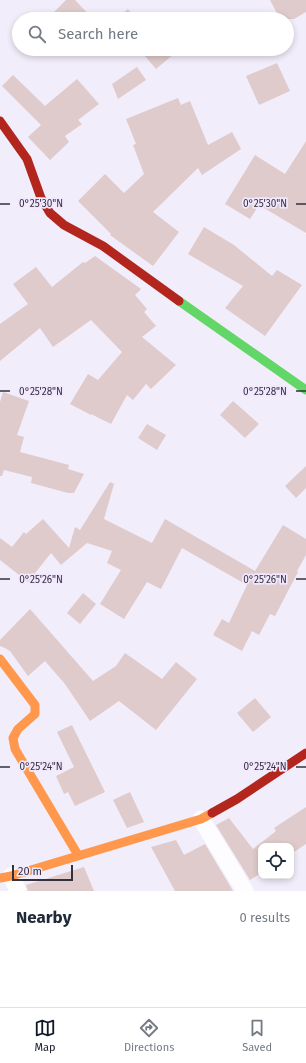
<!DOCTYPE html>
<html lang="en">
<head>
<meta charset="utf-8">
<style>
  :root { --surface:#fff; --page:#f6f6f7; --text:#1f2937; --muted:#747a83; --line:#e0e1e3; --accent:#111827 }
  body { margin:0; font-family:"Fira Sans",sans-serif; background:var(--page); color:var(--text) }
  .controls { position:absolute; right:12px; bottom:12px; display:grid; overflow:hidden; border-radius:8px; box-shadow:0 2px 6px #0003 }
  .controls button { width:36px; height:36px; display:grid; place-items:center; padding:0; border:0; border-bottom:1px solid var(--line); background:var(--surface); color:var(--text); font:20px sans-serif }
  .scale { position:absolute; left:12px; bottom:10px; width:61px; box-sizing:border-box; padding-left:4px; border:2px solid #35313c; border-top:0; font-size:11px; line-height:14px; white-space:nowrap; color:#35313c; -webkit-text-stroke:3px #f1e8ff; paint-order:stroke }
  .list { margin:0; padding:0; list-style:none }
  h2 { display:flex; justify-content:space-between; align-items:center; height:52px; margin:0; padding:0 16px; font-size:17px }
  h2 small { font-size:13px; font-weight:400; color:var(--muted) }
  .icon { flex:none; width:22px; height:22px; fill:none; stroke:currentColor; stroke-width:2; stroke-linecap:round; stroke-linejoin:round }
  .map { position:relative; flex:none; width:306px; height:891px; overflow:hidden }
  .search { position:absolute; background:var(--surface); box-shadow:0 2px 6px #0003; left:12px; right:12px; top:12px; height:44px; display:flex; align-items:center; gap:10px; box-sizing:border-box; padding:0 14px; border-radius:22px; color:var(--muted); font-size:15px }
  .sheet { height:116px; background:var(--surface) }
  nav { display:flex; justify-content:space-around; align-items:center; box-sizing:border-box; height:56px; border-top:1px solid var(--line); background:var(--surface); font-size:11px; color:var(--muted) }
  nav a { display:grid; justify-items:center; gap:2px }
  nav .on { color:var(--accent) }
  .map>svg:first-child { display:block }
  .building { fill:#dfcbcc }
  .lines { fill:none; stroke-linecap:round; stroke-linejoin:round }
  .street { stroke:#fdfcfe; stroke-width:17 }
  .fast { stroke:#63d668; stroke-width:9 }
  .slow { stroke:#ff974d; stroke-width:9 }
  .jam { stroke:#b3261e; stroke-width:9 }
  .ticks { fill:none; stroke:#35313c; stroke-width:1.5 }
  .ticks-label { font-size:10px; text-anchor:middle; fill:#35313c; stroke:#f1e8ff; stroke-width:3.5; stroke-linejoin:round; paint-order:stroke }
</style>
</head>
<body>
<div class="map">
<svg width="306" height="891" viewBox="0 0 306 891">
  <rect width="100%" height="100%" fill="#f2edfa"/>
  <g class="building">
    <polygon points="66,0 75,0 93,19 59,19 53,13"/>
    <polygon points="270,0 306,0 306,12 294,19 280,19"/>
    <polygon points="128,9 136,19 115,19"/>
    <polygon points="139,49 180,49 156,69"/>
    <polygon points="277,63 290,91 259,105 246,76"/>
    <polygon points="137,67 146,80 118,99 112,84"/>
    <polygon points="13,75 45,106 77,79 99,104 78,120 82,124 65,136 69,142 50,160 28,137 41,125 2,86"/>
    <polygon points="178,98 181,105 190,101 208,145 232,132 241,149 202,175 198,168 153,212 179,232 153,266 110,235 111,234 78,201 105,174 124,193 144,174 133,145 136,144 126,119"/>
    <polygon points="306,141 306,233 259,205 250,219 225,204 255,155 285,174"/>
    <polygon points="204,227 234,245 272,276 277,270 302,285 265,336 225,308 243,286 188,254"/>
    <polygon points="95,256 141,289 135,295 147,309 144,312 156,326 142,337 176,365 151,389 146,384 133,400 127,395 111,424 91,414 91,415 70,404 88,374 98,380 122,352 91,320 53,347 40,328 0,361 0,324 28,304 13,284 36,267 52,287 83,262 85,263"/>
    <polygon points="3,392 29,401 17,435 24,437 20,452 69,465 68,469 84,474 74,493 68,493 31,483 32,477 4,470 2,476 0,476 0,402"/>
    <polygon points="233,401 259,424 245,438 220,415"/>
    <polygon points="147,424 166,435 157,450 138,438"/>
    <polygon points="306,466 306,488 296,498 285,486"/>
    <polygon points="110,482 114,484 104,519 152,543 165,519 255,571 283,525 306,539 306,555 297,571 298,572 275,616 270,614 259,635 252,631 242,651 213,635 222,619 229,623 247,585 182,548 161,589 147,582 124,619 100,604 121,570 107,563 112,551 87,543 61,565 51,553 28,582 0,560 0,538 12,547 24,532 26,534 43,519 69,548 75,527 80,530"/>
    <polygon points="83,593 96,604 80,624 67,613"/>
    <polygon points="30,609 93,681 116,666 125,653 162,679 176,662 197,679 156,730 119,701 90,721 65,684 45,661 28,676 10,651 5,648 0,646 0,640"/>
    <polygon points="255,698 271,717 253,732 237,713"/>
    <polygon points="72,725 105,792 75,806 68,792 64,794 56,776 74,767 57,732"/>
    <polygon points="130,792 144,822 127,828 113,800"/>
    <polygon points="306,807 306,844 291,854 291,846 261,846 261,873 250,880 216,825 229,818 253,849 276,831 274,828"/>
    <polygon points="176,840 184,855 205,844 233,891 175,891 151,847"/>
    <polygon points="84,867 94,891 28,891 26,885"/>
  </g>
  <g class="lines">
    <g class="street">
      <polyline points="201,819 245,891"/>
      <polyline points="11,876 18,891"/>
    </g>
    <polyline class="fast" points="179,301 306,390"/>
    <g class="slow">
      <polyline points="0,659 35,705 35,714 18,729 13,738 15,749 78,855"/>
      <polyline points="0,878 11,876 201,819 212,813"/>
    </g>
    <g class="jam">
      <polyline points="0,121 27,159 41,198 50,213 64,225 103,246 179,301"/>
      <polyline points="212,813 237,799 306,753"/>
    </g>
  </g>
  <path class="ticks" d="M0 204H10M296 204H306M0 391H10M296 391H306M0 579H10M296 579H306M0 767H10M296 767H306"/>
  <g class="ticks-label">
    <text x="41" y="207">0°25'30"N</text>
    <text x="265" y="207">0°25'30"N</text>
    <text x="41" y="395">0°25'28"N</text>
    <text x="265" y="395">0°25'28"N</text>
    <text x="41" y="583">0°25'26"N</text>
    <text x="265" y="583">0°25'26"N</text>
    <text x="41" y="770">0°25'24"N</text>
    <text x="265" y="770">0°25'24"N</text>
  </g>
</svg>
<div class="controls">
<button><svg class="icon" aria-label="locate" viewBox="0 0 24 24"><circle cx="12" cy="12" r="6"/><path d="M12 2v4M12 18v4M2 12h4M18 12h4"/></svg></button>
</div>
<div class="scale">20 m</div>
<div class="search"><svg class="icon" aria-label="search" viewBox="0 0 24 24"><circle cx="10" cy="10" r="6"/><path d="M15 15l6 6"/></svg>Search here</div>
</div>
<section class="sheet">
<h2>Nearby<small>0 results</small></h2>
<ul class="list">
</ul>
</section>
<nav>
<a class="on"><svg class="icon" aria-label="map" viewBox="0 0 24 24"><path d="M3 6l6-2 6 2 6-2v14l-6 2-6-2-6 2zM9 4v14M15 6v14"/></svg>Map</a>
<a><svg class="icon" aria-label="directions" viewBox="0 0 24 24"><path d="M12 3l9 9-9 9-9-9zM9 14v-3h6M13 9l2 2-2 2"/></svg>Directions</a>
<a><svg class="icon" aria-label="saved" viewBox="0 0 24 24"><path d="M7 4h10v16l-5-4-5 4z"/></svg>Saved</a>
</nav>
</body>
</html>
